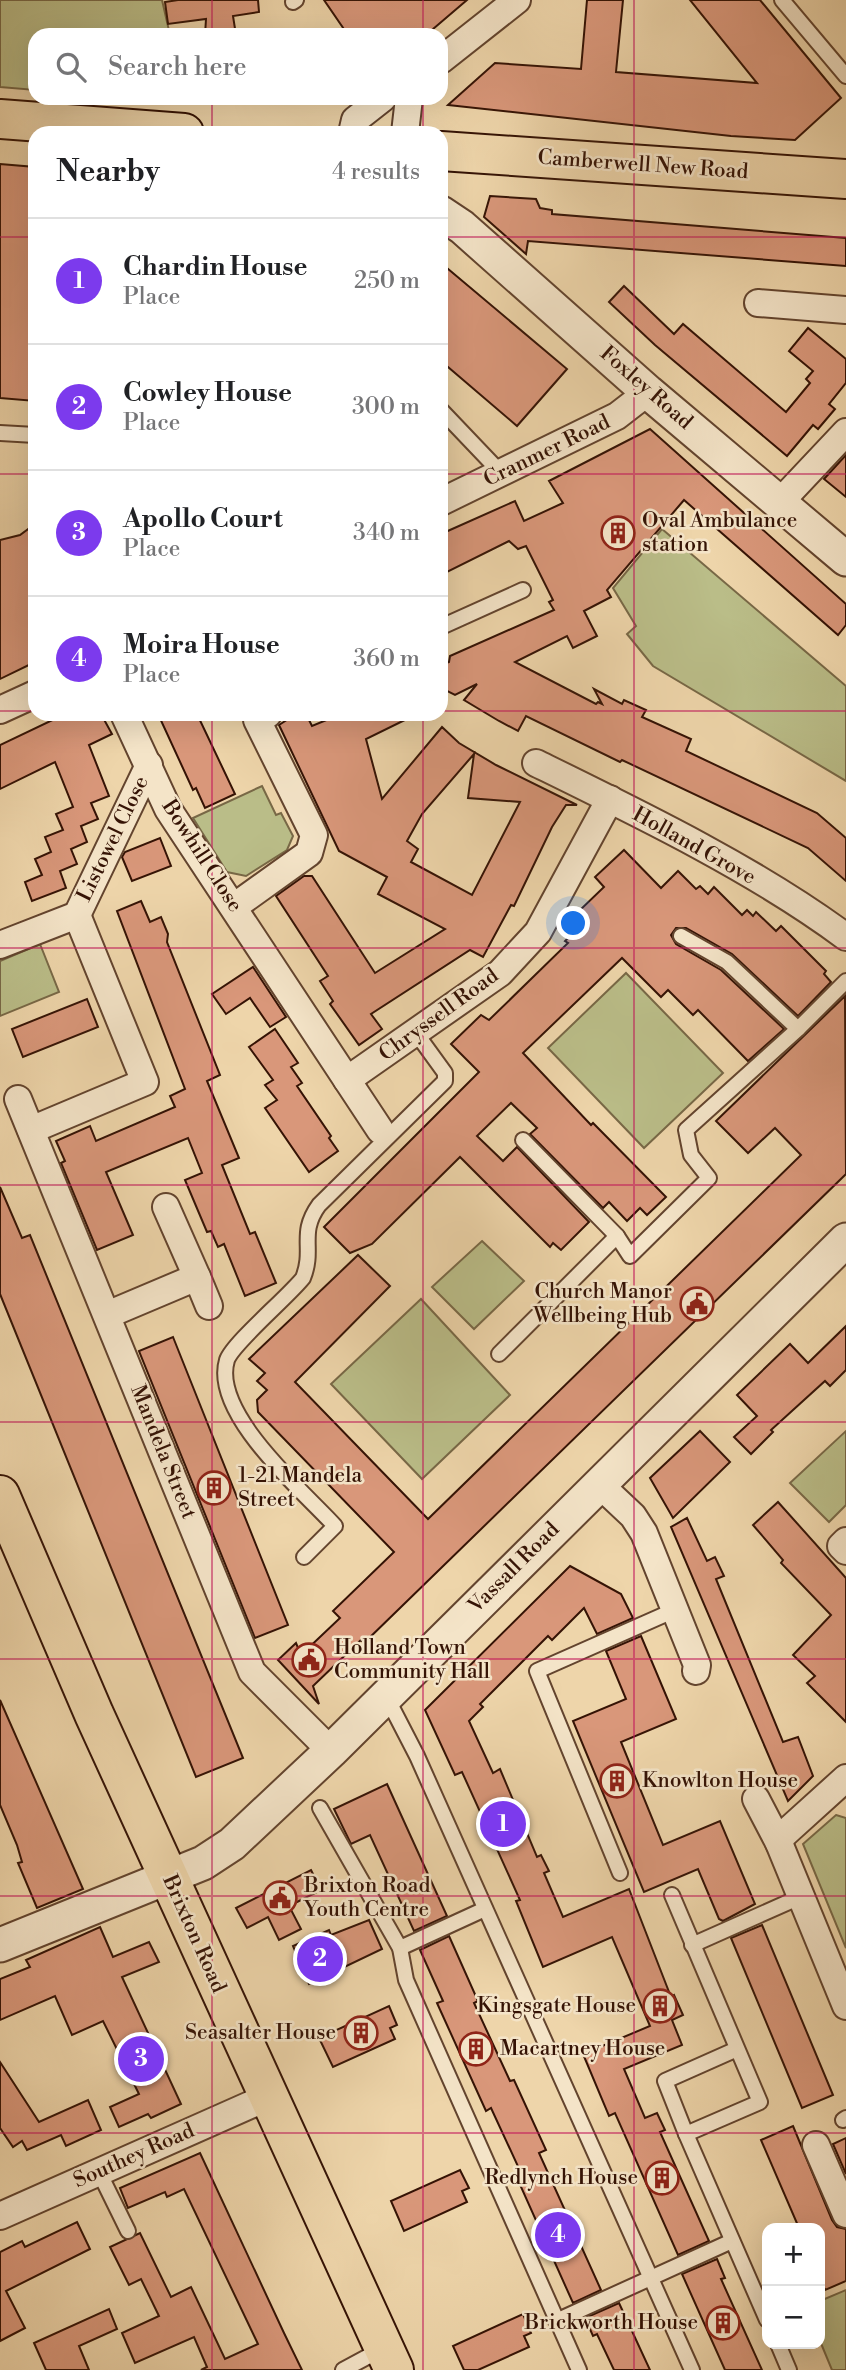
<!DOCTYPE html>
<html lang="en">
<head>
<meta charset="utf-8">
<style>
  :root { --surface:#fff; --page:#f2f2f2; --text:#202124; --muted:#757577; --line:#e0e0e0; --accent:#7c3aed }
  body { margin:0; font-family:"Libre Bodoni",serif; background:var(--page); color:var(--text) }
  .controls { position:absolute; right:21px; bottom:21px; display:grid; overflow:hidden; border-radius:14px; box-shadow:0 7px 28px #0002 }
  .controls button { width:63px; height:63px; display:grid; place-items:center; padding:0; border:0; border-bottom:2px solid var(--line); background:var(--surface); color:var(--text); font:35px sans-serif }
  .you { position:absolute; left:574px; top:924px; width:24px; height:24px; margin:-18px; border:5px solid #fff; border-radius:50%; background:#1a73e8; box-shadow:0 0 0 10px #1a73e833 }
  .badge { display:grid; place-items:center; width:46px; height:46px; border-radius:50%; background:var(--accent); color:#fff; font-size:23px; font-weight:700 }
  .pin { position:absolute; translate:-50% -50%; border:4px solid #fff; box-shadow:0 2px 7px #0006 }
  .list { margin:0; padding:0; list-style:none }
  h2 { display:flex; justify-content:space-between; align-items:center; height:91px; margin:0; padding:0 28px; font-size:30px }
  h2 small { font-size:23px; font-weight:400; color:var(--muted) }
  .list li { display:grid; grid-template-columns:46px 1fr auto; gap:21px; align-items:center; box-sizing:border-box; height:126px; padding:0 28px; border-top:2px solid var(--line) }
  .list b { display:block; font-size:26px; white-space:nowrap }
  .list p { margin:0; font-size:23px; white-space:nowrap; color:var(--muted) }
  .list em { font-size:23px; font-style:normal; color:var(--muted) }
  .icon { flex:none; width:38px; height:38px; fill:none; stroke:currentColor; stroke-width:2; stroke-linecap:round; stroke-linejoin:round }
  .map { position:relative; flex:none; width:846px; height:2370px; overflow:hidden }
  .search { position:absolute; background:var(--surface); box-shadow:0 7px 28px #0002; left:28px; top:28px; width:420px; height:77px; display:flex; align-items:center; gap:18px; box-sizing:border-box; padding:0 24px; border-radius:21px; color:var(--muted); font-size:26px }
  .panel { position:absolute; background:var(--surface); box-shadow:0 7px 28px #0002; left:28px; top:126px; width:420px; height:595px; border-radius:21px }
  .map>svg:first-child { display:block }
  .green { fill:#babd88; stroke:#786846; stroke-width:2 }
  .building { fill:#d9977a; stroke:#351305; stroke-width:2; fill-rule:evenodd }
  .lines { fill:none; stroke-linecap:round; stroke-linejoin:round }
  .service-casing { stroke:#63442e; stroke-width:18 }
  .minor-casing { stroke:#63442e; stroke-width:30 }
  .tertiary-casing { stroke:#63442e; stroke-width:37 }
  .trunk-casing { stroke:#351305; stroke-width:42 }
  .service { stroke:#f4e4c8; stroke-width:14 }
  .minor { stroke:#f4e4c8; stroke-width:26 }
  .tertiary { stroke:#f4e4c8; stroke-width:33 }
  .trunk { stroke:#eed5aa; stroke-width:38 }
  .grid { fill:none; stroke:#c2185b; stroke-width:2; stroke-opacity:0.55 }
  .labels { text-anchor:middle; dominant-baseline:central; stroke-width:5; stroke-linejoin:round; paint-order:stroke }
  .street-label { font-size:21px; fill:#351305; stroke:#f4e4c8 }
  .poi-label { font-size:21px; fill:#351305; stroke:#f4e4c8; text-anchor:start }
</style>
</head>
<body>
<div class="map">
<svg width="846" height="2370" viewBox="0 0 846 2370">
  <rect width="100%" height="100%" fill="#eed5aa"/>
  <filter id="stains"><feTurbulence type="fractalNoise" baseFrequency=".00286" numOctaves="4"/><feColorMatrix values="0 0 0 0 .2 0 0 0 0 .09 0 0 0 0 .02 0 0 0 .5 -.17"/></filter>
  <radialGradient id="worn" r=".72"><stop offset=".6" stop-color="#630" stop-opacity="0"/><stop offset="1" stop-color="#630" stop-opacity=".3"/></radialGradient>
  <g class="green">
    <polygon points="0,0 162,0 170,35 35,35 35,90 0,87"/>
    <polygon points="662,529 846,686 846,781 653,666 627,634 636,626 613,588"/>
    <polygon points="262,786 276,815 281,813 293,836 287,850 246,876 227,872 193,818"/>
    <polygon points="40,944 59,992 0,1016 0,961"/>
    <polygon points="626,973 723,1073 644,1148 548,1048"/>
    <polygon points="482,1241 524,1281 474,1329 432,1287"/>
    <polygon points="421,1299 510,1395 422,1479 331,1384"/>
    <polygon points="846,1431 846,1505 829,1522 790,1483"/>
    <polygon points="836,1815 846,1818 846,1948 803,1844"/>
    <polygon points="846,2290 846,2370 832,2370 820,2341 820,2301"/>
  </g>
  <g class="building">
    <polygon points="178,0 258,0 259,12 233,16 236,35 205,35 206,19 168,24 165,2"/>
    <polygon points="324,0 467,0 426,35 348,35"/>
    <polygon points="587,0 623,0 616,72 757,83 690,0 760,0 841,98 795,140 731,136 448,105 495,63 581,69"/>
    <polygon points="0,164 35,167 35,401 0,398"/>
    <polygon points="490,196 536,199 540,208 552,210 552,214 846,238 846,266 528,241 526,254 484,217"/>
    <polygon points="441,263 567,369 517,426 441,361"/>
    <polygon points="624,286 674,334 683,324 786,412 810,383 806,379 813,371 789,351 808,328 846,359 846,383 829,404 835,409 818,429 813,425 787,456 655,345 609,302"/>
    <polygon points="650,429 846,604 846,625 838,635 684,500 607,590 611,597 584,611 597,636 573,648 567,636 515,662 596,704 598,702 602,704 594,689 622,704 624,700 646,710 642,717 691,739 686,751 817,813 846,838 846,881 808,848 622,760 620,762 526,716 518,731 499,721 464,700 477,684 455,695 441,688 441,665 449,662 450,656 554,610 549,602 553,600 526,546 518,549 509,541 441,575 441,534 515,501 524,521 563,503 549,481"/>
    <polygon points="846,455 846,497 824,479"/>
    <polygon points="35,524 35,662 0,679 0,540 20,535"/>
    <polygon points="65,714 101,714 112,734 89,745 109,796 91,803 98,819 81,826 87,842 71,849 77,864 60,871 66,888 32,901 25,882 42,875 35,859 51,852 45,837 63,830 56,814 73,807 55,762 0,789 0,745"/>
    <polygon points="158,714 197,714 235,794 205,808 196,788 193,790"/>
    <path d="M296 714H306L312 726 341 714H417L366 739 382 799 442 727 459 743 496 765 577 805H566L552 827 514 906 511 905 483 957 470 950 371 1014 382 1029 359 1045 330 1004 333 1001 320 981 328 976 276 896 304 876H312L375 973 445 929 378 894 387 877 339 851 279 725ZM474 754 468 798 520 802 472 895 411 862 418 849 407 841 422 814Z"/>
    <polygon points="160,838 171,866 132,881 122,857 125,852"/>
    <polygon points="624,850 661,888 678,871 696,889 700,886 708,894 714,887 742,915 747,910 753,916 756,912 776,931 781,926 826,971 824,974 831,982 798,1016 732,954 686,928 676,928 671,935 676,944 721,970 784,1029 748,1061 698,1010 693,1015 668,990 661,997 622,958 523,1053 591,1125 593,1123 666,1197 647,1215 640,1208 627,1221 609,1202 603,1208 530,1134 537,1128 511,1103 477,1136 503,1161 517,1147 589,1222 561,1250 553,1243 550,1247 460,1157 372,1244 350,1253 324,1227 479,1072 451,1044 481,1015 489,1020 568,943 565,941 586,920 578,912 604,887 595,877"/>
    <polygon points="141,901 150,922 161,917 168,934 167,942 220,1075 207,1081 239,1158 222,1165 250,1234 255,1232 276,1283 245,1296 224,1244 218,1247 211,1231 207,1232 185,1180 202,1173 188,1138 106,1172 133,1235 97,1250 61,1163 65,1161 56,1141 90,1126 96,1141 175,1107 170,1096 185,1089 117,911"/>
    <polygon points="253,967 286,1017 270,1027 250,998 226,1014 212,994"/>
    <polygon points="845,996 846,1174 364,1643 361,1640 313,1686 319,1704 278,1660 296,1643 301,1655 340,1618 333,1611 394,1552 258,1412 257,1400 267,1390 257,1381 265,1373 249,1359 358,1255 390,1286 295,1382 428,1519 801,1155 775,1128 748,1153 716,1121"/>
    <polygon points="87,999 98,1027 23,1057 12,1029"/>
    <polygon points="275,1029 298,1063 291,1067 302,1083 297,1086 331,1136 329,1138 338,1151 309,1172 265,1108 277,1100 265,1085 273,1080 249,1047"/>
    <polygon points="0,1187 22,1238 30,1235 243,1758 196,1777 0,1294"/>
    <polygon points="846,1326 846,1370 830,1386 825,1381 771,1430 773,1432 751,1454 734,1437 757,1416 737,1395 790,1344 808,1363"/>
    <polygon points="173,1337 288,1625 255,1638 139,1351"/>
    <polygon points="700,1431 730,1462 673,1518 650,1478"/>
    <polygon points="778,1502 846,1578 846,1722 807,1683 815,1676 793,1655 831,1615 781,1563 783,1560 753,1525"/>
    <polygon points="687,1518 707,1561 715,1557 724,1576 716,1579 783,1742 798,1737 813,1776 788,1801 671,1527"/>
    <polygon points="570,1566 621,1594 633,1618 597,1634 584,1608 552,1640 548,1636 480,1704 483,1707 469,1721 493,1773 500,1769 537,1857 541,1855 549,1871 544,1873 563,1917 629,1889 671,1997 674,1995 683,2015 672,2020 682,2045 624,2069 645,2118 657,2113 665,2130 660,2132 709,2241 678,2255 615,2113 609,2116 583,2054 650,2026 612,1937 543,1967 516,1901 520,1900 462,1772 455,1775 425,1710"/>
    <polygon points="641,1636 676,1719 621,1742 663,1845 720,1821 755,1904 723,1921 719,1919 698,1869 644,1892 573,1721 626,1699 606,1651"/>
    <polygon points="0,1700 83,1889 37,1908 18,1863 22,1862 17,1845 0,1805"/>
    <polygon points="387,1784 447,1916 414,1931 370,1835 351,1844 334,1809"/>
    <polygon points="311,1870 321,1890 289,1906 301,1929 279,1940 268,1917 247,1928 236,1908"/>
    <polygon points="369,1920 382,1949 309,1984 293,1946 329,1930 331,1935"/>
    <polygon points="762,1925 833,2095 802,2108 731,1938"/>
    <polygon points="100,1927 113,1957 149,1942 159,1962 122,1977 181,2104 151,2118 148,2114 119,2127 110,2107 139,2094 103,2021 72,2035 55,1996 0,2020 0,1979 30,1967 26,1960"/>
    <polygon points="449,1936 478,2001 474,2003 510,2081 514,2080 546,2150 539,2153 601,2290 573,2303 517,2178 522,2175 491,2108 486,2111 437,2003 443,2001 420,1950"/>
    <polygon points="389,2006 397,2025 390,2028 395,2039 333,2067 319,2038"/>
    <polygon points="0,2062 39,2122 88,2100 101,2130 66,2146 61,2135 27,2150 22,2141 13,2147 0,2128"/>
    <polygon points="793,2126 832,2220 837,2227 846,2229 846,2281 825,2290 820,2278 820,2228 799,2228 761,2140"/>
    <polygon points="846,2138 846,2174 833,2144"/>
    <polygon points="200,2153 284,2333 302,2370 201,2370 207,2367 194,2337 135,2363 122,2333 159,2316 141,2279 129,2285 110,2247 140,2233 171,2297 191,2287 225,2359 258,2344 184,2189 167,2197 165,2192 128,2208 120,2188"/>
    <polygon points="460,2170 469,2188 462,2191 467,2202 404,2231 391,2201"/>
    <polygon points="77,2222 90,2249 6,2291 25,2328 0,2341 0,2252 22,2241 25,2247"/>
    <polygon points="717,2259 725,2278 721,2279 762,2370 725,2370 682,2274"/>
    <polygon points="619,2303 650,2370 614,2370 597,2334 593,2336 585,2318"/>
    <polygon points="109,2309 117,2329 79,2346 89,2370 46,2370 34,2343"/>
    <polygon points="523,2314 531,2333 524,2336 529,2347 478,2370 464,2370 453,2346"/>
  </g>
  <g class="lines">
    <defs>
      <g id="service">
        <polyline points="782,0 846,76"/>
        <polyline points="293,2 296,0"/>
        <polyline points="441,410 502,474"/>
        <polyline points="0,433 35,435"/>
        <polyline points="441,627 523,590"/>
        <polyline points="681,936 727,962 798,1029"/>
        <polyline points="523,1140 617,1236"/>
        <polyline points="499,1354 617,1236 630,1256 709,1178 691,1155 686,1130 798,1029 846,981"/>
        <path d="M304 1557 335 1526C302 1490 211 1413 227 1360 233 1343 288 1297 303 1278 315 1248 298 1234 319 1205L445 1081V1073L416 1033"/>
        <polyline points="386,1696 417,1756 692,2370"/>
        <polyline points="320,1808 400,1948 406,1980 579,2370"/>
        <polyline points="620,1873 537,1671 675,1610"/>
        <polyline points="672,1895 760,2102 686,2134 665,2081 737,2049"/>
        <polyline points="692,1945 800,1897"/>
        <polyline points="400,1948 485,1909"/>
        <polyline points="843,2120 846,2118"/>
        <polyline points="686,2134 767,2320"/>
        <polyline points="99,2172 128,2231"/>
        <polyline points="556,2321 732,2241"/>
        <polyline points="778,2344 789,2370"/>
        <polyline points="343,2370 382,2349"/>
      </g>
      <g id="minor">
        <polyline points="441,60 517,0"/>
        <polyline points="352,133 355,120 383,98"/>
        <polyline points="405,133 409,98"/>
        <polyline points="758,303 846,310"/>
        <polyline points="781,501 846,432"/>
        <polyline points="441,502 617,416 648,392"/>
        <polyline points="0,710 35,694"/>
        <polyline points="124,714 168,809 347,1080 500,973 538,932 610,799"/>
        <path d="M536 763C638 813 756 870 846 937"/>
        <polyline points="235,906 309,853 314,835 257,720 268,714"/>
        <polyline points="0,945 77,915 149,765"/>
        <polyline points="347,1080 380,1130"/>
        <polyline points="18,1099 252,1672 331,1751"/>
        <polyline points="31,1130 145,1082 77,915"/>
        <polyline points="197,1277 209,1306"/>
        <polyline points="107,1315 197,1277 166,1207"/>
        <polyline points="599,1484 633,1516 644,1533 697,1665 696,1671"/>
        <polyline points="846,1541 841,1546 846,1551"/>
        <polyline points="756,1799 779,1843 846,2006"/>
        <polyline points="779,1843 783,1835 846,1778"/>
        <polyline points="816,2145 846,2214"/>
        <polyline points="0,2216 268,2097"/>
      </g>
      <g id="tertiary">
        <polyline points="441,213 462,227 648,392 846,559"/>
        <polyline points="0,1945 203,1863 232,1844 331,1751 846,1240"/>
      </g>
      <g id="trunk">
        <polyline points="0,119 184,133"/>
        <polyline points="441,151 846,179"/>
        <polyline points="0,1495 94,1714 394,2370"/>
      </g>
    </defs>
    <use href="#service" class="service-casing"/>
    <use href="#minor" class="minor-casing"/>
    <use href="#tertiary" class="tertiary-casing"/>
    <use href="#trunk" class="trunk-casing"/>
    <use href="#service" class="service"/>
    <use href="#minor" class="minor"/>
    <use href="#tertiary" class="tertiary"/>
    <use href="#trunk" class="trunk"/>
  </g>
  <path class="grid" d="M212 0V35M423 0V35M634 0V2370M212 98V133M423 98V133M0 237H35M441 237H846M0 474H35M441 474H846M0 711H35M441 711H846M212 714V2370M423 714V2370M0 948H846M0 1185H846M0 1422H846M0 1659H846M0 1896H846M0 2133H846"/>
  <defs>
    <symbol id="building-ring" viewBox="-11 -11 22 22"><circle r="9.5" fill="#f4e4c8" stroke="#8f2418" stroke-width="1.5"/><path d="M-4-6H4V6H1V3H-1V6H-4ZM-2.5-4.3h1.7v1.8h-1.7ZM.8-4.3h1.7v1.8H.8ZM-2.5-1h1.7V.8h-1.7ZM.8-1h1.7V.8H.8Z" fill="#8f2418"/></symbol>
    <symbol id="civic-ring" viewBox="-11 -11 22 22"><circle r="9.5" fill="#f4e4c8" stroke="#8f2418" stroke-width="1.5"/><path d="M-.6-6.5H3V-4.5H.6V-3L4-1V1h2V6H-6V1h2V-1L-.6-3ZM-1.2 2.5V6h2.4V2.5Z" fill="#8f2418"/></symbol>
  </defs>
  <g fill-rule="evenodd">
    <use href="#building-ring" x="599" y="514" width="38" height="38"/>
    <use href="#civic-ring" x="678" y="1285" width="38" height="38"/>
    <use href="#building-ring" x="195" y="1469" width="38" height="38"/>
    <use href="#civic-ring" x="290" y="1641" width="38" height="38"/>
    <use href="#building-ring" x="598" y="1762" width="38" height="38"/>
    <use href="#civic-ring" x="261" y="1879" width="38" height="38"/>
    <use href="#building-ring" x="641" y="1987" width="38" height="38"/>
    <use href="#building-ring" x="342" y="2014" width="38" height="38"/>
    <use href="#building-ring" x="457" y="2030" width="38" height="38"/>
    <use href="#building-ring" x="643" y="2159" width="38" height="38"/>
    <use href="#building-ring" x="704" y="2304" width="38" height="38"/>
  </g>
  <g class="labels">
    <g class="street-label">
      <text transform="translate(643 165) rotate(4)">Camberwell New Road</text>
      <text transform="translate(646 388) rotate(41)">Foxley Road</text>
      <text transform="translate(547 451) rotate(-26)">Cranmer Road</text>
      <text transform="translate(113 839) rotate(-64)">Listowel Close</text>
      <text transform="translate(694 846) rotate(29)">Holland Grove</text>
      <text transform="translate(202 856) rotate(57)">Bowhill Close</text>
      <text transform="translate(439 1015) rotate(-36)">Chryssell Road</text>
      <text transform="translate(163 1452) rotate(68)">Mandela Street</text>
      <text transform="translate(514 1568) rotate(-45)">Vassall Road</text>
      <text transform="translate(194 1934) rotate(66)">Brixton Road</text>
      <text transform="translate(134 2156) rotate(-24)">Southey Road</text>
    </g>
    <g class="poi-label">
      <text x="642" y="521">Oval Ambulance<tspan x="642" dy="24">station</tspan></text>
      <text x="672" y="1292" text-anchor="end">Church Manor<tspan x="672" dy="24">Wellbeing Hub</tspan></text>
      <text x="238" y="1476">1-21 Mandela<tspan x="238" dy="24">Street</tspan></text>
      <text x="334" y="1648">Holland Town<tspan x="334" dy="24">Community Hall</tspan></text>
      <text x="642" y="1781">Knowlton House</text>
      <text x="304" y="1886">Brixton Road<tspan x="304" dy="24">Youth Centre</tspan></text>
      <text x="636" y="2006" text-anchor="end">Kingsgate House</text>
      <text x="336" y="2033" text-anchor="end">Seasalter House</text>
      <text x="500" y="2049">Macartney House</text>
      <text x="638" y="2178" text-anchor="end">Redlynch House</text>
      <text x="698" y="2323" text-anchor="end">Brickworth House</text>
    </g>
  </g>
  <rect width="100%" height="100%" filter="url(#stains)"/>
  <rect width="100%" height="100%" fill="url(#worn)"/>
</svg>
<div class="controls">
<button>+</button>
<button>−</button>
</div>
<div class="you"></div>
<div class="pin badge" style="left:503px;top:1824px">1</div>
<div class="pin badge" style="left:320px;top:1959px">2</div>
<div class="pin badge" style="left:141px;top:2059px">3</div>
<div class="pin badge" style="left:558px;top:2235px">4</div>
<div class="search"><svg class="icon" aria-label="search" viewBox="0 0 24 24"><circle cx="10" cy="10" r="6"/><path d="M15 15l6 6"/></svg>Search here</div>
<section class="panel">
<h2>Nearby<small>4 results</small></h2>
<ul class="list">
<li><span class="badge">1</span><div><b>Chardin House</b><p>Place</p></div><em>250 m</em></li>
<li><span class="badge">2</span><div><b>Cowley House</b><p>Place</p></div><em>300 m</em></li>
<li><span class="badge">3</span><div><b>Apollo Court</b><p>Place</p></div><em>340 m</em></li>
<li><span class="badge">4</span><div><b>Moira House</b><p>Place</p></div><em>360 m</em></li>
</ul>
</section>
</div>
</body>
</html>
